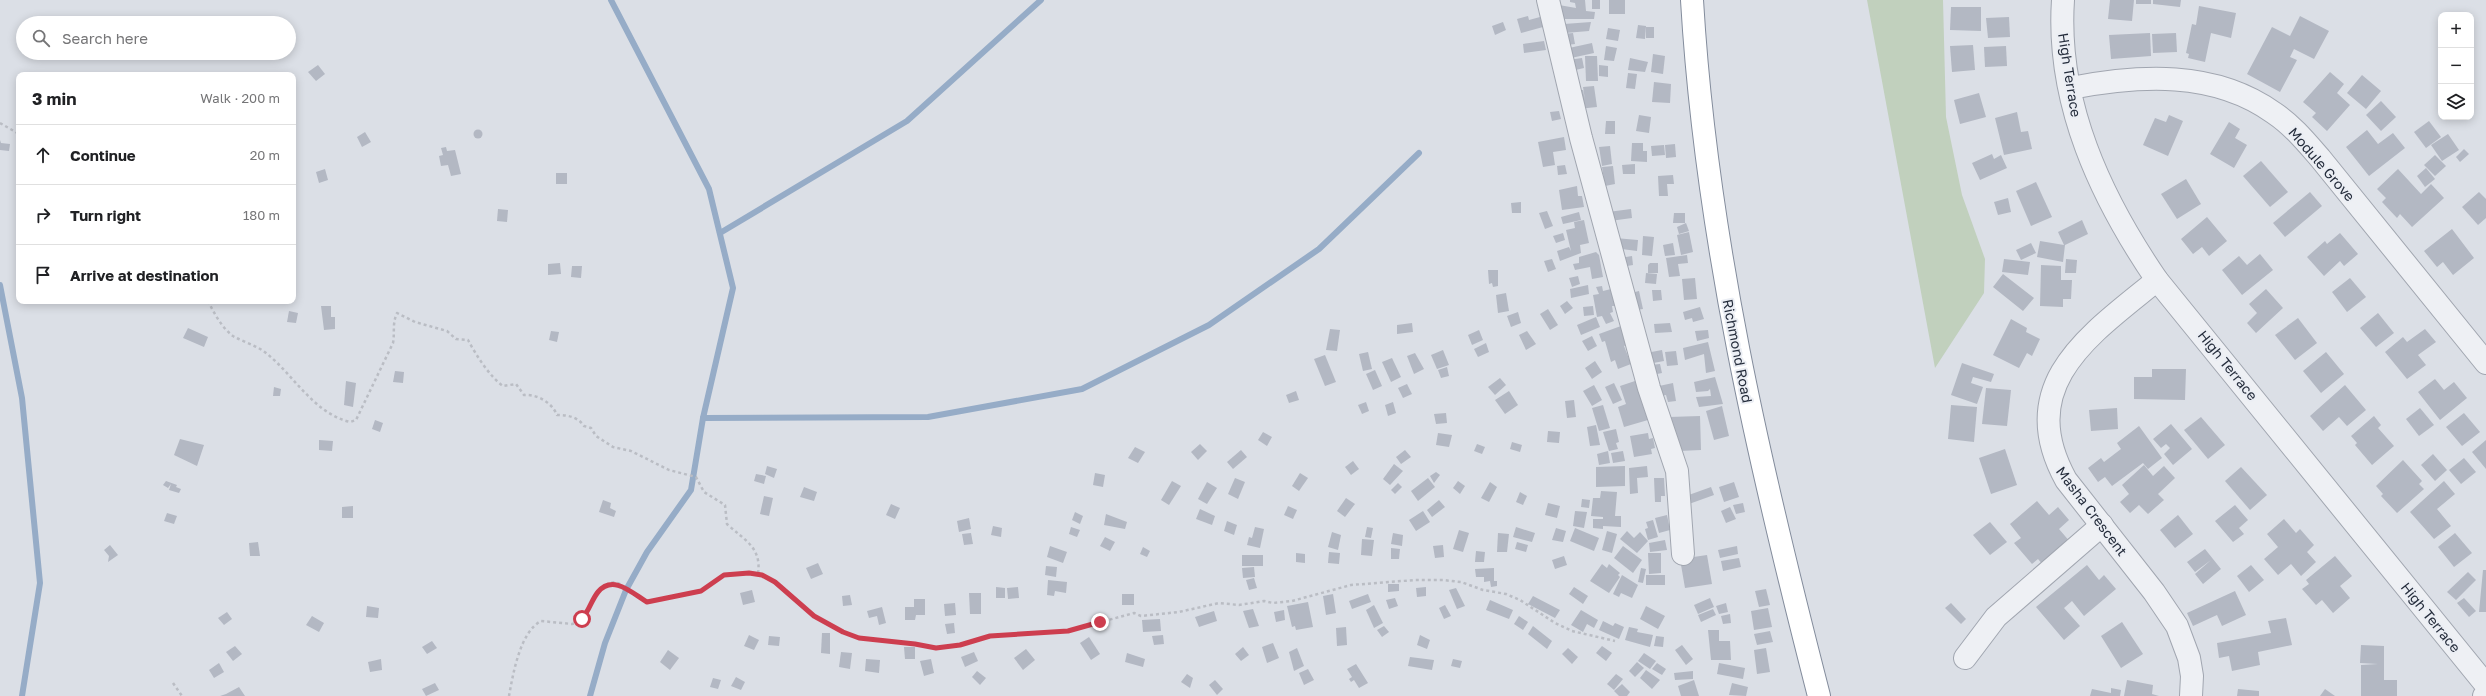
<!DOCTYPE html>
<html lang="en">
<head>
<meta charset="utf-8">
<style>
  :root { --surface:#fff; --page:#f2f2f2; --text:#202124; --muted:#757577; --line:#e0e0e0 }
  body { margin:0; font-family:"Golos Text",sans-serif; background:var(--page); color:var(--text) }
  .controls { position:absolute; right:12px; top:12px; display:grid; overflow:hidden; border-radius:8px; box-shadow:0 2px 10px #0003 }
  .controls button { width:36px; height:36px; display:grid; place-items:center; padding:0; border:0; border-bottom:1px solid var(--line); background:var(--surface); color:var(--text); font:20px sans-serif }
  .stop { position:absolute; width:12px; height:12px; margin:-9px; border:3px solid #cd3e4f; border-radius:50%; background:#fff }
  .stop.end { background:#cd3e4f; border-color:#fff; box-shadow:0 1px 4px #0008 }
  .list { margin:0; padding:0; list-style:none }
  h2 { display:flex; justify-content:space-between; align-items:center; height:52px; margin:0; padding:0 16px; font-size:17px }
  h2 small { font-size:13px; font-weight:400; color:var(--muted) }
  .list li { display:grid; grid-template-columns:26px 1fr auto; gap:12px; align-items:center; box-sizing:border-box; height:60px; padding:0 16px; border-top:1px solid var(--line) }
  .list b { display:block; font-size:15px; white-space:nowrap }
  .list em { font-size:13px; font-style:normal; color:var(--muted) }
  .icon { flex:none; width:22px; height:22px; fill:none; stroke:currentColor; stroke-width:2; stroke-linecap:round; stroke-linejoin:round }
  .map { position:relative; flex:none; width:2486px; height:696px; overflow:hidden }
  .search { position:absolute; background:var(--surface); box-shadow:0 2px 10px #0003; left:16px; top:16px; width:280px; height:44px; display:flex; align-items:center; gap:10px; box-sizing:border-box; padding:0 14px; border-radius:22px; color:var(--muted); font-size:15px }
  .panel { position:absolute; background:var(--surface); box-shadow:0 2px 10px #0003; left:16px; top:72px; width:280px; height:232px; border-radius:8px }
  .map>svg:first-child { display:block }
  .green { fill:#c1d0bd }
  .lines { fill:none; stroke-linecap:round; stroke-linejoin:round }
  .stream { stroke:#96acc7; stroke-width:6 }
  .building { fill:#b3b8c3 }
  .minor-casing { stroke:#a1a6b0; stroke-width:24 }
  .tertiary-casing { stroke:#a1a6b0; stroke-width:24 }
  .trunk-casing { stroke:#838c9c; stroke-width:24 }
  .path { stroke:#babdc4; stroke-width:2.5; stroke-dasharray:3 3; stroke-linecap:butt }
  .minor { stroke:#eef0f4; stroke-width:22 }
  .tertiary { stroke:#eef0f4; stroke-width:22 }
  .trunk { stroke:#fff; stroke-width:22 }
  .route { stroke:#cd3e4f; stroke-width:5 }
  .labels { text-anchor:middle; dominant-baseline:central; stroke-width:4; stroke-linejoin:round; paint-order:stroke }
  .street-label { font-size:14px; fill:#252d3c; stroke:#ebeef4 }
</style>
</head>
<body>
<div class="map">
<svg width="2486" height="696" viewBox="0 0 2486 696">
  <rect width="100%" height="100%" fill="#dbdfe6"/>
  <polygon class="green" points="1867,0 1943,0 1946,117 1962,195 1985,259 1984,293 1935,368"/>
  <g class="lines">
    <g class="stream">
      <polyline points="720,233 907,121 1041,0"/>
      <polyline points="0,285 22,398 40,583 22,696"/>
      <polyline points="703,418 928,417 1082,389 1209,325 1319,249 1419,153"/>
      <polyline points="590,696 605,643 626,590 647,552 691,490 703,418 733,288 709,189 611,0"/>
    </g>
  </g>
  <g class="building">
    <polygon points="1570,0 1585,0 1586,11 1595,12 1594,19 1559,19 1559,5 1576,8 1575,3 1570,2"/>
    <rect x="1592" y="0" width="8" height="9"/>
    <rect x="1609" y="0" width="16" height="14"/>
    <polygon points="2110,0 2134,0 2132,21 2108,19"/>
    <rect x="2136" y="0" width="15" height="4"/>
    <polygon points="2153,0 2181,0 2180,7 2153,4"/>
    <polygon points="2199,6 2236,13 2231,38 2211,33 2205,62 2188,58 2189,54 2186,53 2192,24 2196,25"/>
    <polygon points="1951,7 1981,7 1981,31 1950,30"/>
    <polygon points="1528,16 1529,20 1540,17 1543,27 1521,33 1517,19"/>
    <polygon points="2300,16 2329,31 2314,59 2294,49 2290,57 2297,60 2280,92 2247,74 2272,27 2290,36"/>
    <polygon points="2009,17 2010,37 1988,38 1986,18"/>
    <polygon points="1503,22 1506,30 1495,35 1492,26"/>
    <polygon points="1591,22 1589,31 1565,33 1564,24"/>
    <polygon points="1638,25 1646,26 1645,39 1636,38"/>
    <rect x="1646" y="27" width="8" height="11"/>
    <polygon points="1608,28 1620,30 1618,41 1606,39"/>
    <polygon points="1573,33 1575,44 1567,45 1563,34"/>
    <polygon points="2150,33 2151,56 2111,59 2109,35"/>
    <polygon points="2176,33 2177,52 2153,53 2152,34"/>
    <polygon points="1544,41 1546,50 1524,53 1523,44"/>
    <polygon points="1592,43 1594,53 1571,58 1569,48"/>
    <polygon points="1973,45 1975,70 1952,72 1950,46"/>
    <polygon points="1606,46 1617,48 1614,61 1604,60"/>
    <polygon points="2006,46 2007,66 1985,67 1984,47"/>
    <polygon points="1653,54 1665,56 1663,74 1651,72"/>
    <polygon points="1585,56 1597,56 1598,81 1586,81"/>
    <polygon points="1582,58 1584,68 1571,71 1568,60"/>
    <polygon points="1630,58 1648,62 1645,72 1628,70"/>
    <polygon points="318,65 325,74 316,81 308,72"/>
    <polygon points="1599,65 1608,66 1608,77 1599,76"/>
    <polygon points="2330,72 2344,84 2337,93 2350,105 2327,131 2312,117 2316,113 2303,102"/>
    <polygon points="1628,73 1637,74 1635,89 1626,88"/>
    <polygon points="2362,75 2381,91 2366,109 2347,93"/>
    <polygon points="1654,82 1671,84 1670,103 1652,102"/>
    <polygon points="1594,86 1597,107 1578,109 1575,91 1583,90 1585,100 1583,87"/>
    <polygon points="1979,93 1986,117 1960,124 1954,100"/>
    <polygon points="2381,101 2396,117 2381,131 2366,115"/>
    <polygon points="1559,111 1561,119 1552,121 1550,112"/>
    <polygon points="2017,112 2021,132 2028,131 2032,149 2004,155 1995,118"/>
    <polygon points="1639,115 1651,117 1649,133 1636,131"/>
    <polygon points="2169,115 2183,121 2168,156 2143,145 2155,118 2166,122"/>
    <polygon points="1606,121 1615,121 1615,134 1605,134"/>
    <polygon points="2429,121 2441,137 2426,148 2414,132"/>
    <polygon points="2229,122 2240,129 2235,138 2247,145 2234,168 2210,154"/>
    <circle cx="478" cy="134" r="4.5"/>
    <polygon points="2367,130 2378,144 2393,133 2405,148 2369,176 2346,147"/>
    <polygon points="365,132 371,142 362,147 357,137"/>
    <polygon points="2448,134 2459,150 2442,161 2431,145"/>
    <polygon points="1564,137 1566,150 1553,152 1555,165 1543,167 1538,142"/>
    <polygon points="0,140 1,143 10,144 9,151 0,150"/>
    <polygon points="1632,143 1643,143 1643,151 1647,151 1647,162 1631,161"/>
    <polygon points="1675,144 1676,157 1666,158 1665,145"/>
    <polygon points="1664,145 1665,155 1652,156 1651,146"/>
    <polygon points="1610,146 1612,164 1602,166 1599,147"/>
    <polygon points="446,147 447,151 455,150 461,174 451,176 448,165 441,166 439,156 443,155 441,148"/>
    <polygon points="2464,149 2469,154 2460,162 2456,157"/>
    <polygon points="1992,154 1994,159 2001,155 2007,168 1980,180 1972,163"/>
    <polygon points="2435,155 2446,166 2435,176 2424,165"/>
    <polygon points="2261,161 2288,192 2270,207 2243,176"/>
    <polygon points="1635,164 1635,174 1623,174 1622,165"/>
    <polygon points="1565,165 1567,174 1558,175 1557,166"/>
    <polygon points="1613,166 1615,184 1605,186 1602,167"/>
    <polygon points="2426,168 2435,179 2425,187 2417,176"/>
    <polygon points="325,169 328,180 319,183 316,172"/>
    <polygon points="2398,169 2421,194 2431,184 2444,198 2412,227 2400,214 2397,218 2382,202 2386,198 2377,189"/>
    <rect x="556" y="173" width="11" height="11"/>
    <polygon points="1673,175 1674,184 1667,184 1668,196 1659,196 1658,176"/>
    <polygon points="2186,179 2201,204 2177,219 2161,194"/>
    <polygon points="2036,182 2052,217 2031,226 2016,191"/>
    <polygon points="1577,186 1578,196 1582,196 1584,207 1562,210 1559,190"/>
    <polygon points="2310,192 2322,206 2285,237 2273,223"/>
    <polygon points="2479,192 2486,199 2486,218 2478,225 2462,207"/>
    <polygon points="2008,198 2011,212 1998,215 1994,202"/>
    <polygon points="1521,202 1521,213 1512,213 1511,203"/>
    <polygon points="498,209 508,210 507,222 497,221"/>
    <polygon points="1631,209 1632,218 1610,221 1608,212"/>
    <polygon points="1547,211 1553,226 1545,229 1539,213"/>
    <polygon points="1579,212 1581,220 1563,224 1561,217"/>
    <polygon points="1674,213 1685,213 1685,223 1673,223"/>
    <polygon points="2207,217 2227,241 2209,256 2202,247 2193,254 2181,239"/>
    <polygon points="1584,220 1589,243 1580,245 1581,253 1560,261 1557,251 1569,247 1571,251 1566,230 1575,228 1574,222"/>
    <polygon points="2082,220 2088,234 2065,245 2063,262 2037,257 2040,241 2064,245 2058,232"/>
    <polygon points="1686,223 1689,231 1679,234 1677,227"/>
    <polygon points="2452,229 2474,258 2453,275 2443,262 2437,267 2424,251"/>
    <polygon points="1689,232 1693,252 1681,255 1677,235"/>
    <polygon points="1563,233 1565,240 1556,243 1553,236"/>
    <polygon points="2340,233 2358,254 2344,266 2340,261 2324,276 2307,257 2325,241 2327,244"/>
    <polygon points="1643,236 1654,237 1652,256 1642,255"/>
    <polygon points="1615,238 1638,240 1637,251 1614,248"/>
    <polygon points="1673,243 1675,255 1665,256 1663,245"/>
    <polygon points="2031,243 2036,253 2021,260 2016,250"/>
    <polygon points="1596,252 1599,255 1603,277 1592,279 1590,267 1575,270 1573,264 1579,263 1579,257"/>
    <polygon points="2260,254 2273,270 2242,295 2222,270 2239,256 2247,265"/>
    <polygon points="1687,255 1688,263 1678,264 1680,276 1669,277 1666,258"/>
    <polygon points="1632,256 1633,265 1621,267 1620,258"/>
    <polygon points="1552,259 1556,269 1548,272 1544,261"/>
    <polygon points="2004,259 2030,262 2028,275 2002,272"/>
    <polygon points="2066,259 2077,260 2076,273 2065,273"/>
    <polygon points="560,263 561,274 548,275 548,264"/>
    <polygon points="1650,263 1658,263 1658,273 1648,273 1648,265"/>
    <polygon points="2041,265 2061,266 2061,280 2072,280 2071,299 2063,299 2063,307 2040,306"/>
    <polygon points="572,266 582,266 581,278 571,277"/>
    <polygon points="1488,270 1498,270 1498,286 1493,287 1492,283 1489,284"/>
    <polygon points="1646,273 1657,274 1656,284 1645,283"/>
    <polygon points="2003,274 2034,298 2023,311 1993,287"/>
    <polygon points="1578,276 1580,284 1572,287 1569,278"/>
    <polygon points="1695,278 1697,299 1684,300 1682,279"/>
    <polygon points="2350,278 2366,297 2347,312 2332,292"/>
    <polygon points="1588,285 1589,294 1571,298 1570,289"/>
    <polygon points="1602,286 1603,291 1611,289 1615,306 1612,306 1613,312 1610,313 1614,321 1606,324 1602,316 1597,317 1593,295 1599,294 1596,287"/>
    <polygon points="2266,289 2283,308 2256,333 2247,323 2257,313 2249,304"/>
    <polygon points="1652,290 1661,290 1662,300 1653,301"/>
    <polygon points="1639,291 1643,309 1630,311 1627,294"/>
    <polygon points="1506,293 1509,311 1498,313 1496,295"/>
    <polygon points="1567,301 1573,308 1565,314 1560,306"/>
    <polygon points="321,306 331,306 331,317 335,317 335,329 324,330"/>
    <polygon points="1593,306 1594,315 1584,316 1583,307"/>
    <polygon points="1700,307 1704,319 1693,322 1692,318 1685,320 1683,312"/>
    <polygon points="1548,309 1558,325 1550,330 1540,314"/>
    <polygon points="289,311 298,313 296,323 287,322"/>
    <polygon points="1518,312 1521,323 1511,327 1507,316"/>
    <polygon points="2378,313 2394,333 2376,347 2360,328"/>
    <polygon points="1596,317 1600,327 1581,335 1577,325"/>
    <polygon points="2298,318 2317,343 2295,360 2275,335"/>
    <polygon points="2011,319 2027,328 2026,332 2040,339 2032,356 2027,353 2019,368 1993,355"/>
    <polygon points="1412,323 1413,332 1397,334 1397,325"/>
    <polygon points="1670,323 1672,332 1655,333 1654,324"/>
    <polygon points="1621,326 1628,344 1624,346 1631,364 1618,369 1615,360 1611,362 1605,341 1602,342 1599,334"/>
    <polygon points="188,328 208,337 204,347 183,338"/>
    <polygon points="1330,329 1340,330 1337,351 1326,350"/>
    <polygon points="2425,329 2436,342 2418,355 2426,365 2407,379 2385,352 2403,337 2407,342"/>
    <polygon points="1479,330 1483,340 1472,345 1468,335"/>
    <polygon points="1708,330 1709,338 1697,341 1695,331"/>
    <polygon points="551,331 559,332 557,342 549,340"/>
    <polygon points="1527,331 1536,344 1526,350 1519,335"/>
    <polygon points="1592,336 1597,346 1588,351 1582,341"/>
    <polygon points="1708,342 1715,371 1706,373 1704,354 1685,360 1683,348"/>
    <polygon points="1486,343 1489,352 1478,357 1474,349"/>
    <polygon points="1443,350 1449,365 1437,369 1431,355"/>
    <polygon points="1662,350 1664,361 1648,364 1646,353"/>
    <polygon points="1676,351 1678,365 1667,366 1665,352"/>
    <polygon points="1368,352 1372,369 1363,371 1359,354"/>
    <polygon points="2326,352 2344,374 2321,393 2303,371"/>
    <polygon points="1415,353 1424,369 1414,374 1407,356"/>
    <polygon points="1325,355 1336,382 1325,386 1314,359"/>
    <polygon points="1392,358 1401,377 1391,382 1382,362"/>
    <polygon points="1595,361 1602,372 1592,379 1585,368"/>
    <polygon points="1962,363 1994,374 1991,382 1973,377 1971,383 1983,387 1977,404 1951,395"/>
    <polygon points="1660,364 1662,373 1652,375 1650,365"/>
    <polygon points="1447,367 1449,376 1441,378 1438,370"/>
    <polygon points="2152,369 2186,369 2185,400 2134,399 2134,377 2152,377"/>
    <polygon points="1375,370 1382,386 1373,390 1366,374"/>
    <polygon points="395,371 404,372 403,383 393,382"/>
    <polygon points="1715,377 1723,404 1699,407 1696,397 1711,396 1710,389 1708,391 1696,392 1694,382"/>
    <polygon points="1500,378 1506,385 1495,395 1488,387"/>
    <polygon points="2435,379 2444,390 2454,382 2467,398 2440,420 2418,392"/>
    <polygon points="346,381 356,383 353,407 344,405"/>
    <polygon points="1635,381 1648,420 1624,427 1618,407 1626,404 1620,386"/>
    <polygon points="1614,383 1622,400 1613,404 1605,387"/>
    <polygon points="1673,383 1676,401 1668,402 1666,395 1661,396 1659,386"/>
    <polygon points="1407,384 1412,394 1403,398 1398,388"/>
    <polygon points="1594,385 1602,400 1592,406 1583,391"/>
    <polygon points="2345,385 2366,410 2347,426 2339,417 2323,431 2310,416"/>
    <polygon points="274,387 281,389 280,396 273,396"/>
    <polygon points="1986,388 2011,390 2007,426 1982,424"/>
    <polygon points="1296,391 1299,400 1289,403 1286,395"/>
    <polygon points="1509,391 1518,405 1505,414 1495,400"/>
    <polygon points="1574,400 1576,417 1567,418 1565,401"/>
    <polygon points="1366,402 1369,411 1362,414 1358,405"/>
    <polygon points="1393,402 1396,413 1388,416 1385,405"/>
    <polygon points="1603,405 1610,428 1599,431 1592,408"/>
    <polygon points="1951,405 1977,407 1974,442 1948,439"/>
    <polygon points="1722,406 1729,436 1714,440 1706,411"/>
    <polygon points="2117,408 2118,429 2091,431 2089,410"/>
    <polygon points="2420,408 2434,425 2419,436 2406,419"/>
    <polygon points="1446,413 1447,423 1436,424 1434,414"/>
    <polygon points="2464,413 2480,432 2462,446 2446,427"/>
    <polygon points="1700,416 1701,450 1679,451 1679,439 1670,439 1669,417"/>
    <polygon points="2374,416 2381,425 2378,428 2394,446 2372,465 2355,445 2357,443 2351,436"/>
    <polygon points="2201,417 2225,445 2208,459 2184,430"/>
    <polygon points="375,420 383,423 380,432 372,429"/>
    <polygon points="2171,424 2192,449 2173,465 2164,454 2170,448 2166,444 2161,448 2153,439"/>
    <polygon points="1596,425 1600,445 1590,446 1587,427"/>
    <polygon points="2139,426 2162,458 2148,469 2143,463 2112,486 2105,477 2098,482 2088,468 2101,458 2104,462 2121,449 2117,443"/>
    <polygon points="1616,429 1619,442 1616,443 1618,449 1609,451 1603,432"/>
    <polygon points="1548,431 1560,432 1559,443 1547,442"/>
    <polygon points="1263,432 1272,437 1267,446 1258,440"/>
    <polygon points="1438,433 1452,435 1449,447 1436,445"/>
    <polygon points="1648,433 1649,439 1653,438 1655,448 1651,449 1652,454 1634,457 1630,436"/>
    <polygon points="180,439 204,445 197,466 174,455"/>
    <polygon points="319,440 333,441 332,451 319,450"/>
    <polygon points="2486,440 2486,469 2472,452"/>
    <polygon points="1512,442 1522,445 1520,452 1510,449"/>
    <polygon points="1200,444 1207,451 1198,460 1191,452"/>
    <polygon points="1477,444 1485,447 1482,454 1474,451"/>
    <polygon points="1135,447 1145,452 1138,463 1128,458"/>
    <polygon points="2005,449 2017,485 1991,494 1979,458"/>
    <polygon points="1241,450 1247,457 1233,469 1227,462"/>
    <polygon points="1405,450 1411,457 1401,464 1396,457"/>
    <polygon points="1608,451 1610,463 1599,465 1597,454"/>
    <polygon points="1623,451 1625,461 1613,463 1611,453"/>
    <polygon points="2433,454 2447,470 2435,481 2421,465"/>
    <polygon points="2464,458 2476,472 2461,484 2449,470"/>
    <polygon points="2403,460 2422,481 2419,484 2424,489 2397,513 2381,496 2383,494 2376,486"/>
    <polygon points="1353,461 1359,469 1351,475 1345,467"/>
    <polygon points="1394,464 1403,471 1390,485 1383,479"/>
    <polygon points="2144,465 2153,476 2164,466 2175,478 2158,494 2164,500 2148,514 2139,505 2130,513 2120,502 2129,494 2122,485"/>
    <polygon points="767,466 777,469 774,478 765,474"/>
    <polygon points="1625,466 1625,486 1596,487 1596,467"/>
    <polygon points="1647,466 1648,477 1637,478 1638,493 1630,494 1629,468"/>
    <polygon points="2241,467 2267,495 2250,510 2225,481"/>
    <polygon points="1436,472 1440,475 1434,483 1430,476"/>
    <polygon points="1095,473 1105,475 1103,487 1093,485"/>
    <polygon points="1300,473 1308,478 1299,491 1292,486"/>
    <polygon points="756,474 766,476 764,484 754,481"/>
    <polygon points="1235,478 1245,482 1238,499 1228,494"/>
    <polygon points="1428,478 1435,487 1418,501 1411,491"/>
    <polygon points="1654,478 1664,478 1665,496 1661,496 1661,502 1655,502"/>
    <polygon points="166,481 177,485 176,487 181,489 179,493 169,490 171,484 168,488 163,485"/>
    <polygon points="1172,481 1181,486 1169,505 1161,500"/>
    <polygon points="1458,481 1465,486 1460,494 1453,488"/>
    <polygon points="2444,481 2455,494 2437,509 2451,526 2434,539 2410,512"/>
    <polygon points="1207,482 1217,488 1207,504 1198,499"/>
    <polygon points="1490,482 1497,487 1489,502 1481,498"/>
    <polygon points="1734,482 1739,497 1724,502 1719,487"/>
    <polygon points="1398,483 1402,487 1395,494 1391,490"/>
    <polygon points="804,487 817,492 814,501 800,497"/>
    <polygon points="1711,487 1714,495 1689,504 1686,496"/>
    <polygon points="1601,491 1617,492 1615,516 1621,516 1621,527 1603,526 1603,529 1593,528 1593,519 1603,519 1603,517 1591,516 1593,498 1600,498"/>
    <polygon points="1520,492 1527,496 1523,505 1516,502"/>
    <polygon points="764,496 773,498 769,516 760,514"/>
    <polygon points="1346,498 1355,504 1345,517 1337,511"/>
    <polygon points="1582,499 1590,500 1589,508 1581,507"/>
    <polygon points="603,500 611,503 610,508 616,511 614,517 599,512"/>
    <polygon points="1439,500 1445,507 1432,517 1427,510"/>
    <polygon points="2037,501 2049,515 2058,507 2069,520 2059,529 2071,543 2044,566 2038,559 2032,564 2014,543 2021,538 2010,524"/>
    <polygon points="1548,503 1560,506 1557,518 1545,515"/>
    <polygon points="1743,503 1745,512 1736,514 1733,505"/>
    <polygon points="891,504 900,508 895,519 886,515"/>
    <polygon points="2235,505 2248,520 2239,528 2244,534 2233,542 2215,521"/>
    <polygon points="353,506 353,518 342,518 342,507"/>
    <polygon points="1288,506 1297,510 1293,519 1284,515"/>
    <polygon points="1730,507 1736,519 1726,523 1721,511"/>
    <polygon points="1200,509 1215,516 1212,525 1196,519"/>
    <polygon points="1423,511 1430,522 1416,531 1409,520"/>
    <polygon points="1575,511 1587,512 1584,528 1573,526"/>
    <polygon points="1075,512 1083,516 1080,524 1072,520"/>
    <polygon points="167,513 177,516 174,524 164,521"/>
    <polygon points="1106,514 1127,522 1125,529 1104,525"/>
    <polygon points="1667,515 1670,530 1659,533 1655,518"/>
    <polygon points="2178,515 2193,534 2175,548 2160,530"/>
    <polygon points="969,518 971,529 959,532 957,521"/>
    <polygon points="2284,519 2296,533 2300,529 2314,545 2307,552 2316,562 2301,576 2291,564 2278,575 2264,559 2278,547 2267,534"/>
    <polygon points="1653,520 1658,537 1648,540 1645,529 1648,528 1646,522"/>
    <polygon points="1227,521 1237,525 1234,535 1224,531"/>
    <polygon points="1990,522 2007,542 1990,555 1973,535"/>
    <polygon points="993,526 1002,528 1001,537 991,535"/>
    <polygon points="1071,527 1080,530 1077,537 1069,534"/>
    <polygon points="1255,527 1264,529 1260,548 1247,545 1249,537 1252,538"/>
    <polygon points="1367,527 1373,528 1371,538 1365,537"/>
    <polygon points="1516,527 1535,533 1532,542 1513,537"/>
    <polygon points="1556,528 1566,531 1563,542 1552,540"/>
    <polygon points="1575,528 1599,538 1594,551 1570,541"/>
    <polygon points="1459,530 1469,533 1463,552 1453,549"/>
    <polygon points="1607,531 1617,534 1612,553 1602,550"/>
    <polygon points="1627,531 1634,538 1640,532 1648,541 1637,553 1620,539"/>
    <polygon points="1332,532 1341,535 1338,550 1328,547"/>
    <polygon points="971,533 973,544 964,545 962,534"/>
    <polygon points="1393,533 1403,535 1402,546 1391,544"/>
    <polygon points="1498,533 1509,534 1507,552 1497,552"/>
    <polygon points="2455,533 2472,553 2454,567 2438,547"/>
    <polygon points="1105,537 1115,542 1110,551 1100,546"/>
    <polygon points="1362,539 1374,540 1372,556 1361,555"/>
    <polygon points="1665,540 1667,550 1650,552 1649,543"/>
    <polygon points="258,542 260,556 250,556 249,543"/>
    <polygon points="1517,542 1528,545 1526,552 1515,549"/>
    <polygon points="110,545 118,555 108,562 109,556 104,550"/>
    <polygon points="1443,545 1444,557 1435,558 1433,546"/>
    <polygon points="1050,546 1067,552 1063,563 1047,557"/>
    <polygon points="1623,546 1642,560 1633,573 1614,558"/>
    <polygon points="1737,546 1738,554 1720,558 1718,550"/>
    <polygon points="1143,547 1150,551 1147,557 1140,554"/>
    <polygon points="1391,548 1400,549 1399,559 1391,559"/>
    <polygon points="2205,549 2221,569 2203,584 2195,574 2211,560 2195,572 2187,562"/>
    <polygon points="1476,551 1485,552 1484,562 1475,562"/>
    <polygon points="1329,552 1340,553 1339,564 1328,563"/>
    <polygon points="1296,553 1305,554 1305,563 1296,562"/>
    <polygon points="1648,553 1661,553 1661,573 1649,574"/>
    <rect x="1242" y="555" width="21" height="11"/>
    <polygon points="1707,555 1712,584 1685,588 1680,559"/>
    <polygon points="1564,556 1567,565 1555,569 1552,560"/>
    <polygon points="2335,556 2352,576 2340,586 2350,598 2333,613 2322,600 2316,605 2302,589 2309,584 2306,580"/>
    <polygon points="1739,558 1741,567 1723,571 1721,561"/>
    <polygon points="818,563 823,574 811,579 806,568"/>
    <polygon points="1602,564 1607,568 1609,564 1620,573 1618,575 1620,577 1609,593 1590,581"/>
    <polygon points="2087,565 2099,580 2104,575 2116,589 2084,616 2072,601 2064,608 2080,626 2064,640 2036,607"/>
    <polygon points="2251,565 2264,580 2249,592 2237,576"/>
    <polygon points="1046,566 1057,567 1056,577 1045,575"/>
    <polygon points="1254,567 1255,577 1243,578 1242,568"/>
    <polygon points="1494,568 1494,581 1497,581 1497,586 1491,587 1490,581 1484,582 1484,577 1476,577 1475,569"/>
    <polygon points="1641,568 1646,569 1643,583 1638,582"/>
    <polygon points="2483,570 2486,570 2486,612 2479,612"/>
    <polygon points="2468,572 2476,580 2456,600 2447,592"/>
    <polygon points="1622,575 1638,585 1632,598 1621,593 1619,597 1613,594"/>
    <rect x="1646" y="575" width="19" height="10"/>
    <polygon points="1254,578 1257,588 1249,590 1246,580"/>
    <polygon points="1048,580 1067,582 1066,593 1055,591 1054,596 1047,595"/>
    <polygon points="1388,584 1399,584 1399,591 1388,592"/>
    <polygon points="996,587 1005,588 1005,598 996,598"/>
    <polygon points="1018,587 1019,598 1008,599 1007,588"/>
    <polygon points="1426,587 1426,596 1417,597 1416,588"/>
    <polygon points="1574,587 1588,596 1583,604 1569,594"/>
    <polygon points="1456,588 1465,606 1457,609 1449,590"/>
    <polygon points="1766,589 1770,605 1759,607 1755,591"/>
    <polygon points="752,590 755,602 743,605 740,593"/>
    <polygon points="2235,591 2246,615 2222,626 2217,615 2193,626 2187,613"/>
    <polygon points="969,593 981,593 981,614 970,614"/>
    <rect x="1122" y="594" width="12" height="11"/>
    <polygon points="1333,594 1336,613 1326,615 1323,596"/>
    <polygon points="1368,594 1371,602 1352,609 1349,601"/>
    <polygon points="850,595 852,605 843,606 842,596"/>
    <polygon points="1533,596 1560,610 1555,618 1528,604"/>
    <polygon points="1395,598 1398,606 1389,609 1386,600"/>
    <polygon points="1710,598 1714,607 1698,614 1694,605"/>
    <polygon points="2464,598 2476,611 2469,617 2457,603"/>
    <polygon points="914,599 925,599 925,615 916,615 915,620 905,620 905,607 914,607"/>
    <polygon points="1490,600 1513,610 1509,619 1486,610"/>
    <polygon points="1308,602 1313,627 1296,630 1295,626 1292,627 1287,606"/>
    <polygon points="955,603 956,615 945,616 944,604"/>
    <polygon points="1726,603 1728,612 1719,614 1716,606"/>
    <polygon points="1951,603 1966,619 1961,624 1945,608"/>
    <polygon points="1374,605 1383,623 1374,628 1366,610"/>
    <polygon points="1445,605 1451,616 1444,619 1439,608"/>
    <polygon points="367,606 379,608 378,618 366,617"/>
    <polygon points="1646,606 1665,616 1658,629 1640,619"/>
    <polygon points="882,607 886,623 879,625 877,616 869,618 867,611"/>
    <polygon points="1768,608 1772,627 1754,630 1751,611"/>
    <polygon points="1253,609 1259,626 1249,628 1243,611"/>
    <polygon points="1713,609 1716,615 1701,622 1698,615"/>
    <polygon points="1284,610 1285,620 1276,622 1274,612"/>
    <polygon points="1581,610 1598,620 1594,628 1587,624 1583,632 1571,625"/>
    <polygon points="1214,611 1217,621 1199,627 1195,617"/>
    <polygon points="227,612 232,619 224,625 218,618"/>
    <polygon points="1730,614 1731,623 1723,624 1721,616"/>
    <polygon points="312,616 324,623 319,632 306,625"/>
    <polygon points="1519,616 1528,622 1523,630 1514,624"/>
    <polygon points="2286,618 2292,645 2258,652 2260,665 2232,671 2229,656 2219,658 2217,643 2271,633 2268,621"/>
    <polygon points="1160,619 1161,631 1143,632 1142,620"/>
    <polygon points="1603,621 1613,626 1615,623 1624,627 1619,639 1599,630"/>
    <polygon points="2122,622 2143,654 2121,668 2101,636"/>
    <polygon points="954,623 955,633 947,634 945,624"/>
    <polygon points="1384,626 1389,632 1382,637 1377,630"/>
    <polygon points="1533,626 1552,641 1547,649 1528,634"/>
    <polygon points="1346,627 1347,645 1337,646 1336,628"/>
    <polygon points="1629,627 1638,629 1637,632 1653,635 1650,647 1625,640"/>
    <polygon points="1708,630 1719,630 1719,641 1730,641 1731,660 1711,660"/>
    <polygon points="1770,631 1773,642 1757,645 1754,634"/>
    <polygon points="822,633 830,633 830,654 821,653"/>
    <polygon points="749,635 759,640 754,650 744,646"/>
    <polygon points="1163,635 1164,644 1154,645 1152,636"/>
    <polygon points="1420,635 1430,640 1427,649 1417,645"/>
    <polygon points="769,636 780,637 779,646 768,645"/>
    <polygon points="1656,636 1664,637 1663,647 1654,646"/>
    <polygon points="1089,637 1100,654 1091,660 1080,643"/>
    <polygon points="432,641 437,648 427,654 422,647"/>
    <polygon points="1273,643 1279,658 1267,663 1262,647"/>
    <polygon points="1682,645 1693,659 1686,665 1675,650"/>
    <polygon points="2361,645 2384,646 2384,680 2397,680 2397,696 2361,696 2361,665 2378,664 2360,663"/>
    <polygon points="235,646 242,654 233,661 226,652"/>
    <polygon points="1602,646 1612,653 1606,661 1596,653"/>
    <polygon points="904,647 915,647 915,659 905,659"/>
    <polygon points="1243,647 1249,655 1241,661 1235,654"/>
    <polygon points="1297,648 1304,666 1294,671 1289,652"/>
    <polygon points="1568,648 1578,657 1572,664 1562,654"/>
    <polygon points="1766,648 1770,672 1757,674 1754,650"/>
    <polygon points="1026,649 1035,660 1023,670 1014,658"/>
    <polygon points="668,650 679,658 670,670 660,662"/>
    <polygon points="841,652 852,653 850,669 839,667"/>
    <polygon points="974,652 978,661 965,667 961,657"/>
    <polygon points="1127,653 1145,659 1143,667 1125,662"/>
    <polygon points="1644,653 1656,661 1650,669 1638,661"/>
    <polygon points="1410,657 1434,660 1432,670 1408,666"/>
    <polygon points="381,659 382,670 370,672 368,662"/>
    <polygon points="866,659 880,660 879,673 865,671"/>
    <polygon points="931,659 934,673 924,676 920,661"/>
    <polygon points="1453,659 1462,661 1460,668 1451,666"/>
    <polygon points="1637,662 1644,668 1635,677 1629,671"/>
    <polygon points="219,663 224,672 214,678 209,670"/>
    <polygon points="1657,663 1666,669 1662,675 1652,669"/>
    <polygon points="1719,663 1745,668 1743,679 1717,674"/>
    <polygon points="1356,664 1368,683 1359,688 1354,680 1351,682 1349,679 1352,677 1347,669"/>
    <polygon points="1308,669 1314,680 1304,685 1299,673"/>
    <polygon points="1646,670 1660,680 1652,689 1640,678"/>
    <polygon points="977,671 986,678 980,685 972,677"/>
    <polygon points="1693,671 1693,679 1675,680 1674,673"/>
    <polygon points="1187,674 1193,678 1190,688 1181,682"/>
    <polygon points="1616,674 1623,679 1614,690 1607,684"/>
    <polygon points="736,677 745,682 741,690 731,686"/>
    <polygon points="713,678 721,680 718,689 710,687"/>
    <polygon points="1215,680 1223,689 1217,695 1209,685"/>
    <polygon points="1694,680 1699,696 1681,696 1678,686"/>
    <polygon points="2127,680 2153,685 2152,694 2159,696 2124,696"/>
    <polygon points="435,683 439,690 426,696 422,689"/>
    <polygon points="1732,683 1748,687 1746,696 1729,695"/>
    <polygon points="1622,684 1630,692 1627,696 1619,696 1614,691"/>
    <polygon points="239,687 245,696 220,696 226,694"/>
    <polygon points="2111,688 2121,690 2120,696 2090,696 2092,689 2111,693"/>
    <polygon points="2238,689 2259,691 2259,696 2237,696"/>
    <polygon points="2325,689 2335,696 2320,696"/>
  </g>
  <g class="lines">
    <defs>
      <g id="minor">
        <polyline points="1548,0 1581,138 1612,252 1649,388 1677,471 1683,554"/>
        <path d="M2063 0C2056 103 2101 198 2157 280L2486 685"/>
        <path d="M2071 88C2139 75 2214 70 2274 113 2292 125 2306 142 2320 158L2486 363"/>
        <path d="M2157 280C2091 334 2013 384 2066 480L2154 592 2177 626 2189 658 2192 676 2191 696"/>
        <polyline points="1965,658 1996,617 2102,525"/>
      </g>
      <polyline id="tertiary" points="2484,696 2486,694"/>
      <path id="trunk" d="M1692 0C1706 237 1760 467 1819 696"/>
    </defs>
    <use href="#minor" class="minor-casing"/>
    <use href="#tertiary" class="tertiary-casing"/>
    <use href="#trunk" class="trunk-casing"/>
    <g class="path">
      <polyline points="0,123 19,134"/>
      <path d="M208 301C214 313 222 328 233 336 243 342 256 345 266 353 294 375 313 413 350 422L356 420 393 343C395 332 392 324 397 313L415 322 447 331 456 339 468 340C476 355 490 377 503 386L516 384 524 395C538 394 552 403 557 415 568 415 578 417 584 426L591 428 596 436 613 447 631 451 669 470 696 477 704 492 725 505 727 524C744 540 762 547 758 574"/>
      <polyline points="173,683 182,696"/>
      <path d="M509 696C513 674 520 632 541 621L572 624 579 622C588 613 602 574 620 584 629 590 637 596 647 602L701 591 724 575 749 573 763 575 775 582 814 616 843 632 859 638 915 644 936 648 960 645 990 636 1068 631 1134 613 1141 616 1179 612 1219 603 1239 605 1264 601 1273 603 1292 601 1351 585 1415 580H1443L1461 582 1483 590 1506 594 1520 600 1555 623 1572 631 1615 641"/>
    </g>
    <use href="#minor" class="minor"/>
    <use href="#tertiary" class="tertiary"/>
    <use href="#trunk" class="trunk"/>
  </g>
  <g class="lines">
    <path class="route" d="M582 619C589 611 592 599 598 592 613 574 632 593 647 602L701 591 724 575 749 573 762 575 775 582 814 616 843 632 859 638 915 644 936 648 960 645 990 636 1068 631 1100 622"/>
  </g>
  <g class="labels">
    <g class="street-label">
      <text transform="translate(2070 75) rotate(81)">High Terrace</text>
      <text transform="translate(2322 164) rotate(49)">Module Grove</text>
      <text transform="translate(1738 351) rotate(79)">Richmond Road</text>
      <text transform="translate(2228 365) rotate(51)">High Terrace</text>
      <text transform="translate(2092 511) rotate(53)">Masha Crescent</text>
      <text transform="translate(2431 617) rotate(51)">High Terrace</text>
    </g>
  </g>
</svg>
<div class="controls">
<button>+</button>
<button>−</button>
<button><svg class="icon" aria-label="layers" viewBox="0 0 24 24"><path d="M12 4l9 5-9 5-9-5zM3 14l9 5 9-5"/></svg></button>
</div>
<div class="stop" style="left:582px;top:619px"></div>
<div class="stop end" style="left:1100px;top:622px"></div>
<div class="search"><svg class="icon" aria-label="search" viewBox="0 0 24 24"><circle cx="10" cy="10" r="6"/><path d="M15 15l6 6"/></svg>Search here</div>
<section class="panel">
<h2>3 min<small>Walk · 200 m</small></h2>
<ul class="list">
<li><svg class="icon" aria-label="ahead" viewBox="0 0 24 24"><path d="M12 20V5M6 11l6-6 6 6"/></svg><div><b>Continue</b></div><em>20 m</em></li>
<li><svg class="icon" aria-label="right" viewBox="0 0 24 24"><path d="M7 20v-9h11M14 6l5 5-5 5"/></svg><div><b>Turn right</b></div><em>180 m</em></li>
<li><svg class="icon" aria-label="arrive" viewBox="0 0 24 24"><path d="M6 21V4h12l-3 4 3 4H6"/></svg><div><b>Arrive at destination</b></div></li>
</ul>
</section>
</div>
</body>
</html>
